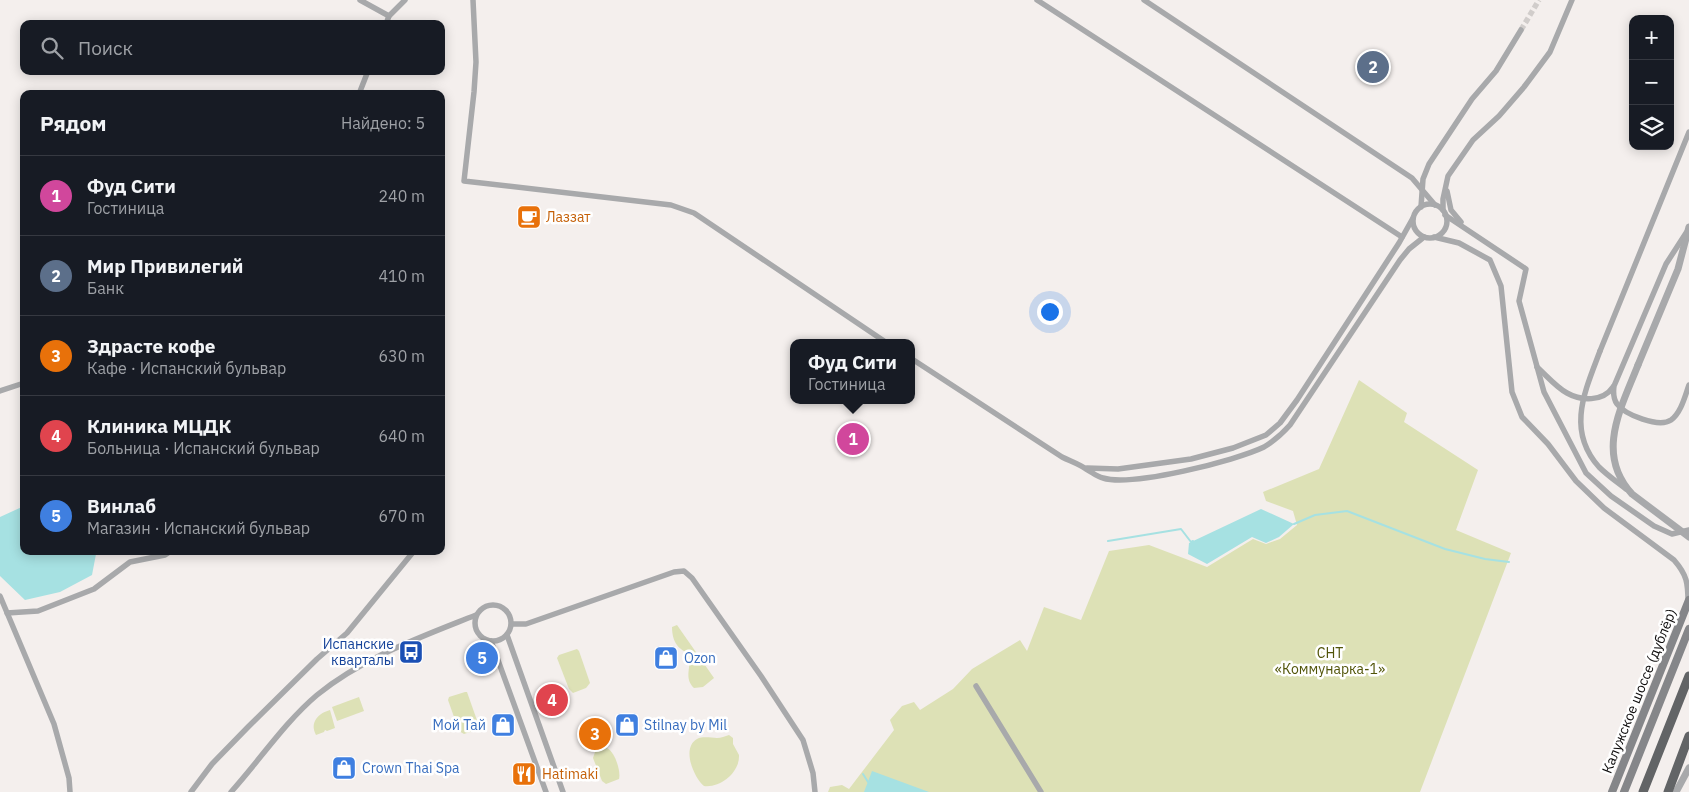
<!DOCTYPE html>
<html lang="ru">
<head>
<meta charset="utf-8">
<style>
  :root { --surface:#171b24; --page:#20242c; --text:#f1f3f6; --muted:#9ea1a6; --line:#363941; --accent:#397a8d }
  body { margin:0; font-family:"IBM Plex Sans",sans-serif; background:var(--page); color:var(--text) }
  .controls { position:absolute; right:15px; top:15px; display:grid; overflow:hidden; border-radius:10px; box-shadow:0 2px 12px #0003 }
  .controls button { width:45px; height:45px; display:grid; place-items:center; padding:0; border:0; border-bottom:1px solid var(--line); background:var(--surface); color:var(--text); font:25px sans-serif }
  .you { position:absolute; left:1049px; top:311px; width:18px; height:18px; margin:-12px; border:4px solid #fff; border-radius:50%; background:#1a73e8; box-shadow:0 0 0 8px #1a73e833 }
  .badge { display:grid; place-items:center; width:32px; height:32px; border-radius:50%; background:var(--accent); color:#fff; font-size:16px; font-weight:700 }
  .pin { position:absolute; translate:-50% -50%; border:2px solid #fff; box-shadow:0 1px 5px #0006 }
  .popup { position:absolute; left:790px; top:339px; width:125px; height:65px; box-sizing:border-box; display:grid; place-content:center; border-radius:10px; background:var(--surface); filter:drop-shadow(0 1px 4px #0005); font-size:16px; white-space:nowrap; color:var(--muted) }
  .popup b { font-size:19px; color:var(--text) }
  .popup::after { content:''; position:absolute; left:50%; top:100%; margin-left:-10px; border:10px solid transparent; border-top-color:var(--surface) }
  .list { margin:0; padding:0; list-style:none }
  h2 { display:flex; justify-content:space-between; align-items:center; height:65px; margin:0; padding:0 20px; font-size:21px }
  h2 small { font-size:16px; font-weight:400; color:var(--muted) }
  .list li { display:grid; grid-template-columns:32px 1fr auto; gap:15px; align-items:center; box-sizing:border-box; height:80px; padding:0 20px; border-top:1px solid var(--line) }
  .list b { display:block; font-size:19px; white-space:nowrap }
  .list p { margin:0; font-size:16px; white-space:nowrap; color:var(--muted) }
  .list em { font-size:16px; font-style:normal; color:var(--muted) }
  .icon { flex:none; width:28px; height:28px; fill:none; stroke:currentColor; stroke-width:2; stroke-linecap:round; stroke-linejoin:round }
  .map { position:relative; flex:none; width:1689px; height:792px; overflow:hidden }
  .search { position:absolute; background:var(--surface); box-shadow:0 2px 12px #0003; left:20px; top:20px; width:425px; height:55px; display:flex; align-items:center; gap:12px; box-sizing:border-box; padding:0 18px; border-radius:10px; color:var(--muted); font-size:19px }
  .panel { position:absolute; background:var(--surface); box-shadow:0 2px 12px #0003; left:20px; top:90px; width:425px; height:465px; border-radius:10px }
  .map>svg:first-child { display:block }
  .green { fill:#dde1b6 }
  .water { fill:#a6e1e2 }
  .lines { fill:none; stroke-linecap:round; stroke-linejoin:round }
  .stream { stroke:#a6e1e2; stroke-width:2 }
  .minor-tunnel { stroke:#d1cdcb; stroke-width:5.5; stroke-dasharray:5.5 3; stroke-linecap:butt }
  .minor { stroke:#a8a9ab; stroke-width:5.5 }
  .tertiary { stroke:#a8a9ab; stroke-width:7 }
  .secondary { stroke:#858689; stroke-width:8 }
  .trunk { stroke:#626466; stroke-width:9 }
  .minor-bridge { stroke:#a8a9ab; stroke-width:5.5 }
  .tertiary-bridge { stroke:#a8a9ab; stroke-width:7 }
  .labels { text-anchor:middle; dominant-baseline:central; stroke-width:5; stroke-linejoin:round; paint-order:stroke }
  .food-label { font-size:14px; fill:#c56008; stroke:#fff; text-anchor:start }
  .transit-label { font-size:14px; fill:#164399; stroke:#fff; text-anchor:end }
  .park-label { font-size:14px; fill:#515408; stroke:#fff }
  .shop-label { font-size:14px; fill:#366cbe; stroke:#fff; text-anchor:start }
  .street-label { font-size:14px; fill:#0d0b0b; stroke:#fff }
</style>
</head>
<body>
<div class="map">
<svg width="1689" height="792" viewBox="0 0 1689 792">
  <rect width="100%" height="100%" fill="#f4efed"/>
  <g class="green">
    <polygon points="1359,380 1407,413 1404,422 1478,470 1456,530 1511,553 1420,792 828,792 830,787 842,785 849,789 894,730 890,720 902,706 914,702 920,710 953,689 972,669 1020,640 1027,651 1044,607 1081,620 1109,551 1149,545 1207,567 1253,539 1266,544 1280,539 1297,525 1293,511 1266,501 1263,492 1319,469"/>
    <path d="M677 625 714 678 703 687 694 688C684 678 691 669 689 657 688 652 684 652 681 649 674 644 672 635 672 627Z"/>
    <polygon points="577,649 579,651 590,683 586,688 573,693 569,689 557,658 559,655"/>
    <polygon points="465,692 467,692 479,726 476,730 464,734 459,731 448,700 449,697"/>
    <polygon points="359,697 364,711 337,721 332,707"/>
    <path d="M330 710 335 728 327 731 325 730 324 732 316 735C309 722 319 713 330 710Z"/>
    <path d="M729 735 733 738V744L739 755C740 772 721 788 704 786 694 778 681 748 697 739 703 736 711 738 717 738 721 738 725 736 729 735Z"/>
    <path d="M607 748C615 752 621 771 619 779L606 784 602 781 593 758 595 752Z"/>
  </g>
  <g class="water">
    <polygon points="24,506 24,551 99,551 96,554 92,575 60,592 25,600 0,576 0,517"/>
    <polygon points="1261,509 1294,524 1279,537 1266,543 1252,537 1207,564 1188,554 1189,543"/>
    <polygon points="872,771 929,792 864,792"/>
  </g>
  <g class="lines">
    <g class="stream">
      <polyline points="1294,524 1315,515 1347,511 1445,549 1485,559 1509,562"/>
      <polyline points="1108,541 1181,529 1191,542 1193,541"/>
      <polyline points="863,774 868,782"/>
    </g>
    <polyline class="minor-tunnel" points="1521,30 1539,0"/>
    <g class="minor">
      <polyline points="360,0 389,16"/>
      <polyline points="473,0 476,62 474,92 464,181 671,205 694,213 887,343"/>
      <polyline points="1037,0 1402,237"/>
      <polyline points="1144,0 1412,178 1435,205"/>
      <polyline points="386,24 389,16 405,0"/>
      <polyline points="359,94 368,71"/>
      <polyline points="1447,191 1451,210 1461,222"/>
      <circle cx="1430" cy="221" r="17"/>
      <polyline points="1421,207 1423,179 1429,164 1472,99 1496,71 1521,30"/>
      <polyline points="1443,210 1443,199 1448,176 1473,140 1499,116 1524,87 1550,52 1572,0"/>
      <polyline points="1445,215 1526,269 1519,301 1544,392 1586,473 1611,496 1654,526 1672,534 1689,530"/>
      <path d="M1686 233 1666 264 1614 386C1613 393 1613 398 1617 404 1625 415 1659 428 1671 420 1681 413 1685 396 1689 385"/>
      <path d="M1434 237 1459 243 1490 260 1501 286 1512 392 1522 417 1548 444 1576 481 1604 508 1674 560C1687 575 1688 583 1688 602"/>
      <polyline points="1600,351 1689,132"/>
      <path d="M912 359 1062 457C1070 461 1079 464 1086 469 1092 472 1097 477 1103 478 1132 487 1235 461 1264 447 1274 441 1282 434 1290 425L1400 260 1409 249 1424 237"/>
      <path d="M1537 367C1547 376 1556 387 1567 393 1581 401 1603 402 1613 387"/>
      <polyline points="0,391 24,383"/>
      <polyline points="1087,468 1118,469 1191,459 1233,448 1266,435 1280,423 1297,400 1399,243 1413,218"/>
      <polyline points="0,596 54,724 69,778 70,792"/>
      <circle cx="493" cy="623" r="18"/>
      <polyline points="7,613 38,611 94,589 130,562 165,555 171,551"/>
      <polyline points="512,624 526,624 674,572 684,571 692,578 761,676 803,740 813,773 815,792"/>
      <polyline points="507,635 563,792"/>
      <polyline points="491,641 546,792"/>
      <polyline points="976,686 1041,792"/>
      <polyline points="191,792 212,764 248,727 317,659 347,633 414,551"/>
      <path d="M231 792C259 761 285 722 317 695 364 657 421 637 476 615"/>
    </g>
    <g class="tertiary">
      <polyline points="1638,365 1678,269 1689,227"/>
      <polyline points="1676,792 1689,768"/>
    </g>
    <g class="secondary">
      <polyline points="1612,792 1689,600"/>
      <polyline points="1624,792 1689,629"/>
    </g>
    <g class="trunk">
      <polyline points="1643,792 1689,676"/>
      <polyline points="1668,792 1689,736"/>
    </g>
    <path class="minor-bridge" d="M1600 351C1585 391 1566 430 1599 467 1607 475 1617 482 1626 489"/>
    <path class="tertiary-bridge" d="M1638 365C1621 408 1595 454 1632 494L1689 537"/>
  </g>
  <defs>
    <symbol id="cafe-square" viewBox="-11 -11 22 22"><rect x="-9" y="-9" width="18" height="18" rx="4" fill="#e8710a" stroke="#fff"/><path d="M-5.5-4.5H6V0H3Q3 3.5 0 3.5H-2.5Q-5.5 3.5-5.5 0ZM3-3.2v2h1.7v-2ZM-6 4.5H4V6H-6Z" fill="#fff"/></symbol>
    <symbol id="bus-square" viewBox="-11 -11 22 22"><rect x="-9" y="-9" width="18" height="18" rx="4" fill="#1a4fb4" stroke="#fff"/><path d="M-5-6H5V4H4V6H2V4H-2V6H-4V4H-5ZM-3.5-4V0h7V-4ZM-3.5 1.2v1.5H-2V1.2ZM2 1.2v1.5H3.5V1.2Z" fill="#fff"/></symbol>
    <symbol id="shop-square" viewBox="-11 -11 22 22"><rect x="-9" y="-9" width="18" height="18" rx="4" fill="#3f7fe0" stroke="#fff"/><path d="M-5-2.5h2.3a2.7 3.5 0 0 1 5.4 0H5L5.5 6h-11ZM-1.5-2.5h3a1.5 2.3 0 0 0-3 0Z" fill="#fff"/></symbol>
    <symbol id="restaurant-square" viewBox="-11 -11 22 22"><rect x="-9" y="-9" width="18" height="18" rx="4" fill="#e8710a" stroke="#fff"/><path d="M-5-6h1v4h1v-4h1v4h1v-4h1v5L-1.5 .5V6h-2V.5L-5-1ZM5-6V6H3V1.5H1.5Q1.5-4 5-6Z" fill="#fff"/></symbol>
  </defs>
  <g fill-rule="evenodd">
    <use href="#cafe-square" x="515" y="203" width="28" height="28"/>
    <use href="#bus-square" x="397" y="638" width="28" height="28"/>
    <use href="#shop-square" x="652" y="644" width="28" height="28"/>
    <use href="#shop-square" x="489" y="711" width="28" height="28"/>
    <use href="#shop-square" x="613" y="711" width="28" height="28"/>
    <use href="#shop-square" x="330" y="754" width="28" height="28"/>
    <use href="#restaurant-square" x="510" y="760" width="28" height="28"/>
  </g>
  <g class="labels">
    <g class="food-label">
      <text x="546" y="217">Лаззат</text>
      <text x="542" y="774">Hatimaki</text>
    </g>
    <g class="transit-label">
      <text x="394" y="644">Испанские<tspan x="394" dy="16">кварталы</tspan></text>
    </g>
    <g class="park-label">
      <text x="1330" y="653">СНТ<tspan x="1330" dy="16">«Коммунарка-1»</tspan></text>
    </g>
    <g class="shop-label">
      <text x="684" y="658">Ozon</text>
      <text x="486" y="725" text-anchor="end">Мой Тай</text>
      <text x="644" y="725">Stilnay by Mil</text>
      <text x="362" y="768">Crown Thai Spa</text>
    </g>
    <g class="street-label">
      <text transform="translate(1639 691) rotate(-68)">Калужское шоссе (дублёр)</text>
    </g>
  </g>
</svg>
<div class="controls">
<button>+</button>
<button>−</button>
<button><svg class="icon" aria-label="layers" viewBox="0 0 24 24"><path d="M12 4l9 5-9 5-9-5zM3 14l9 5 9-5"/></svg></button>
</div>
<div class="you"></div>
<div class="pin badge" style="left:853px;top:439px;background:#d1479c">1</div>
<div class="popup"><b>Фуд Сити</b>Гостиница</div>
<div class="pin badge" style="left:1373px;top:67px;background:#5c6f8a">2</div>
<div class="pin badge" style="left:595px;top:734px;background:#e8710a">3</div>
<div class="pin badge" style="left:552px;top:700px;background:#e0444e">4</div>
<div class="pin badge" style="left:482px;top:658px;background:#3f7fe0">5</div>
<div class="search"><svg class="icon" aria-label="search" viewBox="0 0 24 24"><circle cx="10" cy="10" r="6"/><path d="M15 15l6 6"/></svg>Поиск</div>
<section class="panel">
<h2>Рядом<small>Найдено: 5</small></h2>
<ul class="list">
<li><span class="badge" style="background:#d1479c">1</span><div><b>Фуд Сити</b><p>Гостиница</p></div><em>240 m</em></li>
<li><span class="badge" style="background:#5c6f8a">2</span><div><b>Мир Привилегий</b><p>Банк</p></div><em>410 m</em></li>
<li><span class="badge" style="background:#e8710a">3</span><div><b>Здрасте кофе</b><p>Кафе · Испанский бульвар</p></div><em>630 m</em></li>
<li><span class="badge" style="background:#e0444e">4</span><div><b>Клиника МЦДК</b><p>Больница · Испанский бульвар</p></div><em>640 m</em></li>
<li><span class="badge" style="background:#3f7fe0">5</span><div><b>Винлаб</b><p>Магазин · Испанский бульвар</p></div><em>670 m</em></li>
</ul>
</section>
</div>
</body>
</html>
